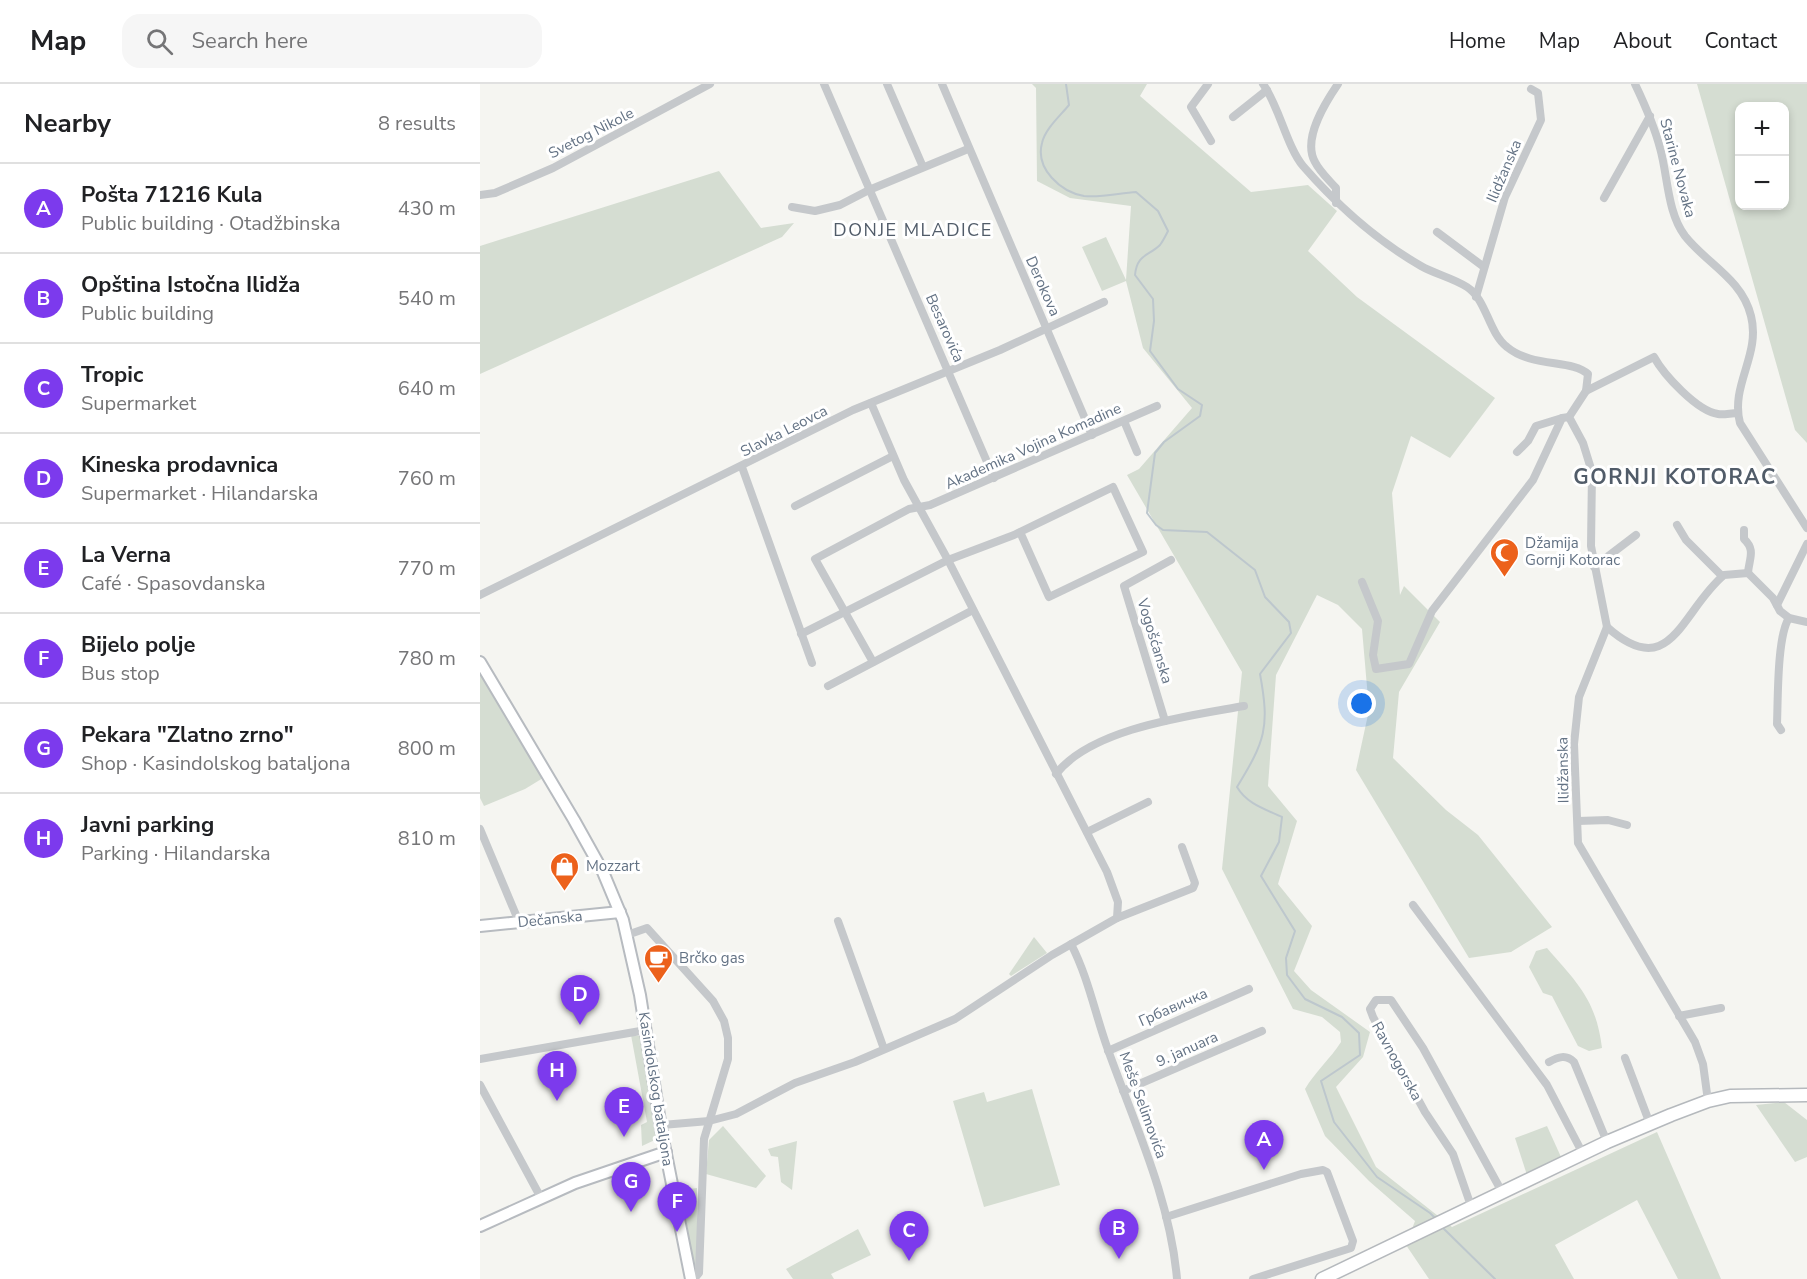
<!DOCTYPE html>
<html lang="en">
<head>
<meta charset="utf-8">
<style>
  :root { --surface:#fff; --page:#f6f6f6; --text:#202124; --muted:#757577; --line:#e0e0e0; --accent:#7c3aed }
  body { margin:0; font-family:"Nunito Sans",sans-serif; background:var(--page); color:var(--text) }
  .controls { position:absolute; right:18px; top:18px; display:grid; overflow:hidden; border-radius:12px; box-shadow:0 3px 9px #0003 }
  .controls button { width:54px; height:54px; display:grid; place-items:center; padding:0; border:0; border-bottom:2px solid var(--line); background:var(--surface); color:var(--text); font:30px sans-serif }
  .you { position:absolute; left:882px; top:620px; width:21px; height:21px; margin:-15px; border:4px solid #fff; border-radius:50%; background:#1a73e8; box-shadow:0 0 0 9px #1a73e833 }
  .badge { display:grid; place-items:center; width:39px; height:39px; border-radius:50%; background:var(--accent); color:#fff; font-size:20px; font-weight:700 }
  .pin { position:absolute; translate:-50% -50px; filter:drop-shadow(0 2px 3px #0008) }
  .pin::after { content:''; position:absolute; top:32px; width:21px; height:18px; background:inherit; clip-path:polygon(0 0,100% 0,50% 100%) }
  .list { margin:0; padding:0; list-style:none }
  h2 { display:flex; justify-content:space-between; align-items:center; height:78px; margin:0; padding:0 24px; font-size:26px }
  h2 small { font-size:20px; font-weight:400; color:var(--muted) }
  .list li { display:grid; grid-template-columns:39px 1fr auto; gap:18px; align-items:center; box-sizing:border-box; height:90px; padding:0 24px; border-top:2px solid var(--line) }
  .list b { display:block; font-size:22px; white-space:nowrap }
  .list p { margin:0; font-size:20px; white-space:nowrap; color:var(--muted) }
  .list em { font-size:20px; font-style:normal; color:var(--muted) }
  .icon { flex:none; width:33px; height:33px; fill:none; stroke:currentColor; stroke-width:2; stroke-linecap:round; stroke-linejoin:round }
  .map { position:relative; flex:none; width:1327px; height:1195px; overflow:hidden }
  header { display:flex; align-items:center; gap:36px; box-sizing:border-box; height:84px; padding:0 30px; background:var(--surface); border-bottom:2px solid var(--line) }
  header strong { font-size:28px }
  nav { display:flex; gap:33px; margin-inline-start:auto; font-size:21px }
  .search { width:420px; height:54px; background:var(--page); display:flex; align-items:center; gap:15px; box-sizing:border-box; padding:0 21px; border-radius:18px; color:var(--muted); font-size:22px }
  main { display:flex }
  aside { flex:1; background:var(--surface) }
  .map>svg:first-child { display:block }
  .green { fill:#d5ddd2; fill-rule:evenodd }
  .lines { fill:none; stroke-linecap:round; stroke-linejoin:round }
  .stream { stroke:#bdc7cd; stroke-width:2 }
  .secondary-casing { stroke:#b7bbc0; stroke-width:14 }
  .primary-casing { stroke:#b5b9bd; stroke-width:15 }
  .street { stroke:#c5c8cb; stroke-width:8 }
  .secondary { stroke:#fff; stroke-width:10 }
  .primary { stroke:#fff; stroke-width:12 }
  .labels { text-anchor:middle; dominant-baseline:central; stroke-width:6; stroke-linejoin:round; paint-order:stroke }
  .street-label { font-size:15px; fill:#637284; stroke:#fff }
  .poi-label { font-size:15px; fill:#637284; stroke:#fff; text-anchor:start }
  .quarter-label { font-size:18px; letter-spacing:1.5px; fill:#515c69; stroke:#fff }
  .district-label { font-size:21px; font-weight:bold; letter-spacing:1.5px; fill:#515c69; stroke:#fff }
</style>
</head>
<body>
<header>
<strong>Map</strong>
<div class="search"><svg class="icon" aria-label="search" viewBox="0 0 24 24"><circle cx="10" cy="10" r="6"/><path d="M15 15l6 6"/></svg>Search here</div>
<nav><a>Home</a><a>Map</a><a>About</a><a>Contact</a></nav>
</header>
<main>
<aside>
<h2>Nearby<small>8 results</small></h2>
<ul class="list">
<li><span class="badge">A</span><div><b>Pošta 71216 Kula</b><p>Public building · Otadžbinska</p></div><em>430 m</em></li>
<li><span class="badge">B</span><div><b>Opština Istočna Ilidža</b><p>Public building</p></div><em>540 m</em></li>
<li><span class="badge">C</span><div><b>Tropic</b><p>Supermarket</p></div><em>640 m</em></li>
<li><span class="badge">D</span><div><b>Kineska prodavnica</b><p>Supermarket · Hilandarska</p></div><em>760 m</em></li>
<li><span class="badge">E</span><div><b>La Verna</b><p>Café · Spasovdanska</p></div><em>770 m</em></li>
<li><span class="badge">F</span><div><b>Bijelo polje</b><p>Bus stop</p></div><em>780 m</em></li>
<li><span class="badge">G</span><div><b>Pekara &quot;Zlatno zrno&quot;</b><p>Shop · Kasindolskog bataljona</p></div><em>800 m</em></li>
<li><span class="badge">H</span><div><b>Javni parking</b><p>Parking · Hilandarska</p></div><em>810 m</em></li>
</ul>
</aside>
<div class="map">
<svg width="1327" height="1195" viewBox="0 0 1327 1195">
  <rect width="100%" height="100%" fill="#f5f5f1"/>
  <g class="green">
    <path d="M552 0H667L660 12 771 108 828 101 857 127 828 167 877 213 1015 314 970 374 931 352 912 409 920 511 924 502 960 538 919 608 913 674 966 726 998 751 1072 843 1031 868 989 874 876 686 889 626 882 545 858 521 837 511 796 591 788 702 817 737 798 800 832 842 814 887 831 906 890 948 883 973 856 1003 896 1083 972 1143 1177 1048 1241 1195H1198L1157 1116 1075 1161 1094 1195H949L926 1161 935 1137 889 1097 845 1052 825 1005C835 988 850 975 861 958L860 948 842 933 813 925 742 785 762 588 647 391 659 385 712 324 663 264 646 197 622 207 602 163 626 153 646 196 651 122 590 114 557 97 556 4Z"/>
    <path d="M1217 0H1327V359L1315 346ZM1260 22H1304V122H1260Z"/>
    <polygon points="239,87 281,144 314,139 302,153 0,290 0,162"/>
    <polygon points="0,587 63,694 45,705 4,722 0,714"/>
    <polygon points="554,853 567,869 531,892 529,890"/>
    <path d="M1067 864C1097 899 1116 915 1122 964L1109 967 1098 962 1072 912 1063 909 1049 883 1056 867Z"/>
    <polygon points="151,951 160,952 165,960 179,1054 162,1062 161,1041 167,1038"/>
    <polygon points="552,1005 580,1101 504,1123 473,1017 504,1008 507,1018"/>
    <polygon points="1304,1018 1327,1036 1327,1073 1315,1078 1276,1021"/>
    <polygon points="243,1042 286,1092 276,1104 226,1090 229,1056"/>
    <polygon points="1067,1042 1081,1073 1047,1091 1035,1054"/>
    <polygon points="317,1057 312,1106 301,1098 298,1073 291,1072 288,1065"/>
    <polygon points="217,1104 217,1182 214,1183 201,1106"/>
    <polygon points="378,1145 391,1171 351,1190 354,1195 313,1195 306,1185"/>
  </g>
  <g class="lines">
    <g class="stream">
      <path d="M586 0 589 21C580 32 565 45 562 59 555 85 581 108 604 112 620 114 640 109 656 108L678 127 688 147C686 151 683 157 680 161 669 172 657 170 655 191L673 215 674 237 670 267 698 305 722 321 720 332 684 358 675 369 667 429 676 441 683 446 727 448 775 486 785 513 809 538 811 549 780 590C790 644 785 657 757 703 767 720 785 725 802 733L799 758 781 792 815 847 806 874 807 891 825 915 862 933 879 949 880 971 841 997 854 1038 897 1093 950 1129 957 1136"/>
      <polyline points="962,1143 1015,1195"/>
    </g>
    <defs>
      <g id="secondary">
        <polyline points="0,578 94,736 123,788 143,836 160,911 182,1050 211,1195"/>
        <polyline points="0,842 140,828"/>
        <polyline points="0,1142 95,1099 186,1068"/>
      </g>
      <polyline id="primary" points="842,1195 1127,1058 1191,1031 1228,1017 1250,1012 1327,1011"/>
    </defs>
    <use href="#secondary" class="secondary-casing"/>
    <use href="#primary" class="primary-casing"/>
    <g class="street">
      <polyline points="344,0 514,394"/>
      <polyline points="407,0 443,83"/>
      <polyline points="462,0 612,351"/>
      <polyline points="728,0 711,23 731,57"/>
      <path d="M783 0C799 22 807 63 823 82 857 121 896 156 941 182 955 190 973 194 987 203 1007 216 1008 248 1027 263 1052 284 1092 275 1108 290L1106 307 1089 333 1103 359 1112 388 1111 462 1127 543 1099 613 1094 660 1098 759 1215 958 1223 980 1228 1017"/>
      <path d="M1155 0C1165 21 1174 41 1180 64 1188 92 1187 128 1205 152 1227 180 1262 195 1271 232 1281 271 1250 301 1260 339L1327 444"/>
      <polyline points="753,33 787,6"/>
      <polyline points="0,111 15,109 73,84 230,0"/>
      <polyline points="1124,114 1170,32"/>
      <path d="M856 119V104C849 96 840 88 835 78 822 55 845 19 858 0"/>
      <polyline points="312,123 335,127 360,121 389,106 488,65"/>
      <polyline points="957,148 1004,183"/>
      <polyline points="996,213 1025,113 1061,36 1058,9 1051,5"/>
      <path d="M1106 307 1174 273C1184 291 1217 327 1238 330 1244 331 1251 329 1258 329"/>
      <polyline points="644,337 657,368"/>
      <polyline points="1037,368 1048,357 1056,342 1082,334"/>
      <polyline points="262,383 332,579"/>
      <polyline points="315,422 413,372"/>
      <polyline points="1197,441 1206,456 1242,492"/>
      <path d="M1264 446V455C1276 466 1269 475 1268 489"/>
      <polyline points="1114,483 1156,451"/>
      <polyline points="882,498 898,537 893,571 896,585 929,580 952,527 1053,396 1082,334 1089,333"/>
      <polyline points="0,511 373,326 520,266 624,218"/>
      <polyline points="1297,521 1327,460"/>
      <path d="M1127 543C1191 600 1201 527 1244 491L1268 489 1293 514 1300 527 1309 534 1327 538"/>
      <polyline points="321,550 468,476 534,451 540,448 633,403 663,468 569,513 540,448"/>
      <polyline points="393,578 335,475 429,425 450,421 677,322"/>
      <polyline points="348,602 493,526"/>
      <polyline points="685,637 644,502 691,476"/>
      <path d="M1301 646 1297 640C1298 616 1297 552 1309 534"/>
      <path d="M576 690C612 644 709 632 764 622"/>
      <polyline points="1098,737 1128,736 1147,741"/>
      <polyline points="0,745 39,838"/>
      <polyline points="607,748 668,718"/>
      <polyline points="933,821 1067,1001 1103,1070"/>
      <polyline points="637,834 713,804 715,799 702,763"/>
      <polyline points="358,837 404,965"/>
      <polyline points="147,851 167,844 233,917 244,937 248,954 248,975 224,1055 219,1189 214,1195"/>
      <path d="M591 860C608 893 615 929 627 963 654 1039 690 1114 697 1195"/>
      <polyline points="1199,932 1241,924"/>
      <polyline points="628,967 769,905"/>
      <polyline points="1145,974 1170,1040"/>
      <polyline points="0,975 166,946"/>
      <path d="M1069 978C1078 973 1086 970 1094 978L1127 1058"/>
      <polyline points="0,1001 61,1114"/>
      <polyline points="643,1007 782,947"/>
      <polyline points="182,1041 229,1037 256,1030 315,999 375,978 475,935 572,871 637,834 638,818 627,788 468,476 424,396 391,319"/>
      <polyline points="991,1122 973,1070 945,1028 893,933 890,925 896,916 911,916 943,964 1022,1108"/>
      <polyline points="686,1133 821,1090 843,1086 847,1088 873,1157 871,1164 773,1195"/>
    </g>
    <use href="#secondary" class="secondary"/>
    <use href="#primary" class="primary"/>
  </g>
  <defs>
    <symbol id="mosque-pin" viewBox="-11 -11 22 30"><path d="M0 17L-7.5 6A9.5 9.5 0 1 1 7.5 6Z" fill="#ec611b" stroke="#fff"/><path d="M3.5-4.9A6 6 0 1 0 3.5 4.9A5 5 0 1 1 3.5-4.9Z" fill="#fff"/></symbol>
    <symbol id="shop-pin" viewBox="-11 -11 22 30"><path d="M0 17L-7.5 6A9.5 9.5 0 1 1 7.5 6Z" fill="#ec611b" stroke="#fff"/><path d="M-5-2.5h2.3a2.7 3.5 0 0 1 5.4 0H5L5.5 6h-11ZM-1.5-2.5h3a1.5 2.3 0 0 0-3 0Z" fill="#fff"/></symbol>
    <symbol id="cafe-pin" viewBox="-11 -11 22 30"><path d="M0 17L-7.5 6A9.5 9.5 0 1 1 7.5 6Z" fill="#ec611b" stroke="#fff"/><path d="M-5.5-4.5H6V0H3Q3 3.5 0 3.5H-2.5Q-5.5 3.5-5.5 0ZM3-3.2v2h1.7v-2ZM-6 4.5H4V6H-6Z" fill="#fff"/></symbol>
  </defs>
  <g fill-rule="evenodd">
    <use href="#mosque-pin" x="1008" y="452" width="33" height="45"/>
    <use href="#shop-pin" x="68" y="766" width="33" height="45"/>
    <use href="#cafe-pin" x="162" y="858" width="33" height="45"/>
  </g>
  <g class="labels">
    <g class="street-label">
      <text transform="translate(111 49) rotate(-27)">Svetog Nikole</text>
      <text transform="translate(1198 84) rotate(75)">Starine Novaka</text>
      <text transform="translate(1024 87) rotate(-67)">Ilidžanska</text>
      <text transform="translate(563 202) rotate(66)">Derokova</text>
      <text transform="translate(465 244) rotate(66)">Besarovića</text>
      <text transform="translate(304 347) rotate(-27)">Slavka Leovca</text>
      <text transform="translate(553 362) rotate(-24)">Akademika Vojina Komadine</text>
      <text transform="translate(675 557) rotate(73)">Vogošćanska</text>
      <text transform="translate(1083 686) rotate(-91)">Ilidžanska</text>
      <text transform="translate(70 835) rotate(-6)">Dečanska</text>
      <text transform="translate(693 923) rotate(-24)">Грбавичка</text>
      <text transform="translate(707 965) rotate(-24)">9. januara</text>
      <text transform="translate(917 977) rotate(61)">Ravnogorska</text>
      <text transform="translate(176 1005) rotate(81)">Kasindolskog bataljona</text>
      <text transform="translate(663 1021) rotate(70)">Meše Selimovića</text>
    </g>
    <g class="poi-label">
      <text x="1045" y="459">Džamija<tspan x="1045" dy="17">Gornji Kotorac</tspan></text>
      <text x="106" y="782">Mozzart</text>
      <text x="199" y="874">Brčko gas</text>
    </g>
    <g class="quarter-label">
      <text x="433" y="146">DONJE MLADICE</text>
    </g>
    <g class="district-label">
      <text x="1195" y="393">GORNJI KOTORAC</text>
    </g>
  </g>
</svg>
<div class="controls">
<button>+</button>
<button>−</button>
</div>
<div class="you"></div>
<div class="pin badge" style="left:784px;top:1086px">A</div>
<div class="pin badge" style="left:639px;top:1175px">B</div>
<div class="pin badge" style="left:429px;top:1177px">C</div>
<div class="pin badge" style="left:100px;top:941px">D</div>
<div class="pin badge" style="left:144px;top:1053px">E</div>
<div class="pin badge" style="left:197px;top:1148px">F</div>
<div class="pin badge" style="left:151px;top:1128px">G</div>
<div class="pin badge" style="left:77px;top:1017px">H</div>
</div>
</main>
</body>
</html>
